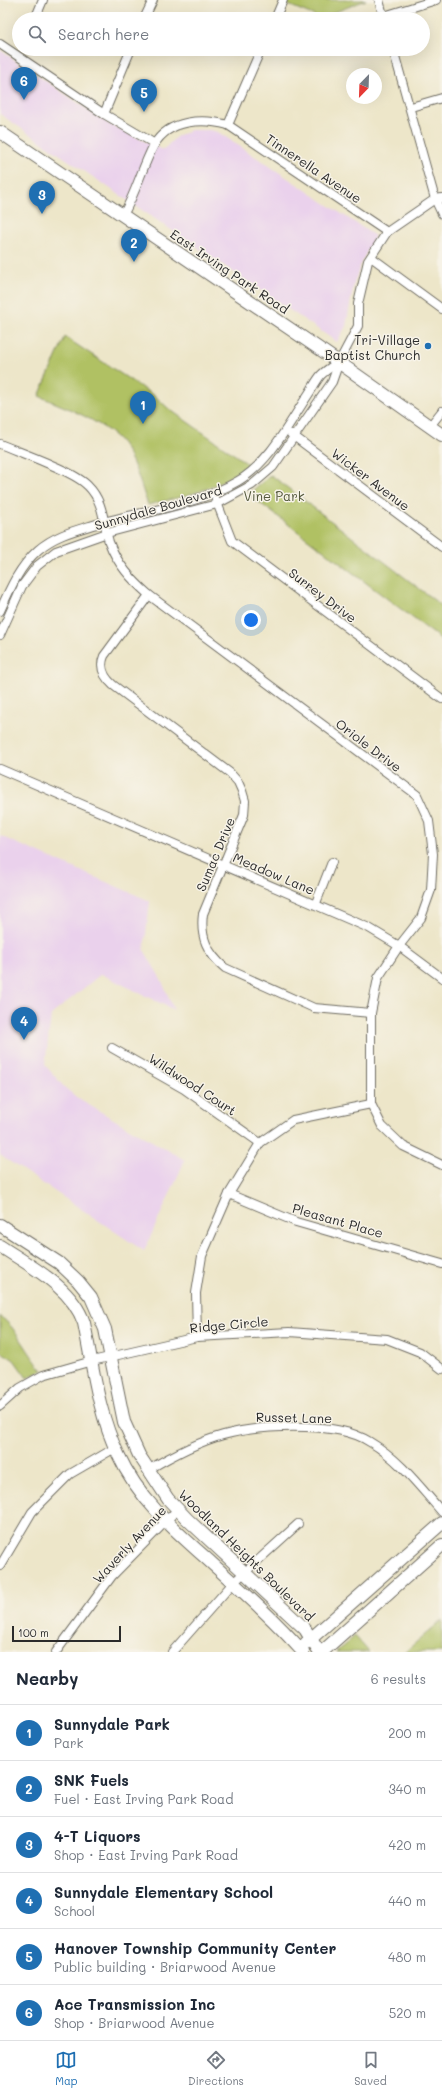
<!DOCTYPE html>
<html lang="en">
<head>
<meta charset="utf-8">
<style>
  :root { --surface:#fff; --page:#f6f6f7; --text:#1f2937; --muted:#747a83; --line:#e0e1e3; --accent:#1f6fb2 }
  body { margin:0; font-family:Mali,sans-serif; background:var(--page); color:var(--text) }
  .compass { position:absolute; left:346px; top:68px; width:36px; height:36px; border-radius:50%; background:var(--surface); box-shadow:0 4px 16px #0002; rotate:203deg }
  .scale { position:absolute; left:12px; bottom:10px; width:109px; box-sizing:border-box; padding-left:4px; border:2px solid #2b2b2b; border-top:0; font-size:11px; line-height:14px; white-space:nowrap; color:#2b2b2b; -webkit-text-stroke:3px #f7f3e8; paint-order:stroke }
  .you { position:absolute; left:251px; top:620px; width:14px; height:14px; margin:-10px; border:3px solid #fff; border-radius:50%; background:#1a73e8; box-shadow:0 0 0 6px #1a73e833 }
  .badge { display:grid; place-items:center; width:26px; height:26px; border-radius:50%; background:var(--accent); color:#fff; font-size:13px; font-weight:700 }
  .pin { position:absolute; translate:-50% -33px; filter:drop-shadow(0 1px 2px #0008) }
  .pin::after { content:''; position:absolute; top:21px; width:14px; height:12px; background:inherit; clip-path:polygon(0 0,100% 0,50% 100%) }
  .list { margin:0; padding:0; list-style:none }
  h2 { display:flex; justify-content:space-between; align-items:center; height:52px; margin:0; padding:0 16px; font-size:17px }
  h2 small { font-size:13px; font-weight:400; color:var(--muted) }
  .list li { display:grid; grid-template-columns:26px 1fr auto; gap:12px; align-items:center; box-sizing:border-box; height:56px; padding:0 16px; border-top:1px solid var(--line) }
  .list b { display:block; font-size:15px; white-space:nowrap }
  .list p { margin:0; font-size:13px; white-space:nowrap; color:var(--muted) }
  .list em { font-size:13px; font-style:normal; color:var(--muted) }
  .icon { flex:none; width:22px; height:22px; fill:none; stroke:currentColor; stroke-width:2; stroke-linecap:round; stroke-linejoin:round }
  .map { position:relative; flex:none; width:442px; height:1652px; overflow:hidden }
  .search { position:absolute; background:var(--surface); box-shadow:0 4px 16px #0002; left:12px; right:12px; top:12px; height:44px; display:flex; align-items:center; gap:10px; box-sizing:border-box; padding:0 14px; border-radius:22px; color:var(--muted); font-size:15px }
  .sheet { height:388px; background:var(--surface) }
  nav { display:flex; justify-content:space-around; align-items:center; box-sizing:border-box; height:56px; border-top:1px solid var(--line); background:var(--surface); font-size:11px; color:var(--muted) }
  nav a { display:grid; justify-items:center; gap:2px }
  nav .on { color:var(--accent) }
  .map>svg:first-child { display:block }
  .built { fill:#ead1ec }
  .green { fill:#b0c164; stroke:#6e7648 }
  .lines { fill:none; stroke-linecap:round; stroke-linejoin:round }
  .street-casing { stroke:#6f6c62; stroke-width:10 }
  .secondary-casing { stroke:#6f6c62; stroke-width:14 }
  .street { stroke:#fff; stroke-width:8 }
  .secondary { stroke:#fff; stroke-width:12 }
  .poi-dot { fill:#1f6fb2; stroke:#f7f3e8; stroke-width:1.5 }
  .labels { text-anchor:middle; dominant-baseline:central; stroke-width:3; stroke-linejoin:round; paint-order:stroke }
  .street-label { font-size:13px; fill:#2b2b2b; stroke:#f7f3e8 }
  .poi-label { font-size:13px; fill:#2b2b2b; stroke:#f7f3e8; text-anchor:end }
  .park-label { font-size:13px; fill:#53583c; stroke:#f7f3e8 }
</style>
</head>
<body>
<div class="map">
<svg width="442" height="1652" viewBox="0 0 442 1652">
  <rect width="100%" height="100%" fill="#f7f3e8"/>
  <filter id="ink" filterUnits="userSpaceOnUse"><feTurbulence type="fractalNoise" baseFrequency=".025" numOctaves="2"/><feDisplacementMap in="SourceGraphic" scale="8" xChannelSelector="R" yChannelSelector="G"/><feConvolveMatrix kernelMatrix="1 2 1 2 8 2 1 2 1" color-interpolation-filters="sRGB"/></filter>
  <filter id="wash" filterUnits="userSpaceOnUse"><feTurbulence type="fractalNoise" baseFrequency=".012" numOctaves="4" result="noise"/><feDisplacementMap in="SourceGraphic" scale="16" xChannelSelector="R" yChannelSelector="G"/><feGaussianBlur stdDeviation="0.9" result="paint"/><feColorMatrix in="noise" values="0 0 0 0 0 0 0 0 0 0 0 0 0 0 0 0 0 1.4 0 .05"/><feComposite in="paint" operator="in"/></filter>
  <g filter="url(#wash)">
    <rect width="100%" height="100%" fill="#ede6c9"/>
    <g class="built">
      <polygon points="0,50 109,124 163,150 176,137 191,130 210,130 218,132 375,236 362,261 354,283 346,326 337,342 0,114"/>
      <polygon points="0,836 150,901 144,950 161,979 174,1010 101,974 51,1015 45,1065 64,1087 80,1100 185,1160 144,1251 0,1155"/>
    </g>
    <g class="green">
      <polygon points="288,0 366,0 320,18 286,4"/>
      <path d="M65 337 156 397 169 409 248 464C215 491 188 495 148 505 141 486 136 466 125 448 111 424 64 407 39 396Z"/>
      <polygon points="271,475 442,606 442,640 248,494"/>
      <path d="M0 1316C19 1330 27 1354 43 1370L27 1378 14 1360 0 1351Z"/>
      <polygon points="442,1620 442,1652 405,1652 406,1651"/>
      <polygon points="355,1636 369,1652 336,1652"/>
    </g>
  </g>
  <g filter="url(#ink)">
    <g class="lines">
      <defs>
        <g id="street">
          <polyline points="379,0 384,19"/>
          <polyline points="384,16 436,0"/>
          <polyline points="35,19 43,0"/>
          <polyline points="144,19 153,0"/>
          <polyline points="275,19 283,0"/>
          <polyline points="0,44 104,114 155,144"/>
          <polyline points="393,49 435,199 442,214"/>
          <polyline points="411,107 442,98"/>
          <polyline points="104,114 131,49"/>
          <polyline points="228,125 387,232"/>
          <path d="M123 215C136 193 142 167 154 145 169 119 203 118 228 125L261 49"/>
          <polyline points="371,257 442,309"/>
          <polyline points="430,426 442,411"/>
          <polyline points="291,434 442,547"/>
          <path d="M0 444C21 453 74 471 88 486 104 502 103 522 109 542 117 564 132 580 149 595L417 795 429 821 433 854 431 890 421 918 399 946 378 978 371 1013V1104L382 1126 403 1146 442 1165"/>
          <polyline points="216,500 232,541 442,699"/>
          <path d="M149 595 104 656C99 668 104 677 113 685L230 773 238 782 242 791 245 801 244 815 203 914C200 937 207 953 225 968L314 1008 371 1013"/>
          <path d="M0 611C10 588 20 566 38 550 54 536 73 531 93 525 140 511 194 507 238 481 269 463 288 425 308 395 312 389 316 381 321 375 326 370 333 366 338 362"/>
          <polyline points="0,635 22,586 37,566 56,551 107,533 217,504 252,485 273,467 332,382 339,362 358,326 358,304 368,261 387,232 435,199 442,198"/>
          <polyline points="0,769 369,928 399,946 442,978"/>
          <polyline points="316,903 332,862"/>
          <polyline points="112,1048 184,1089 260,1143"/>
          <polyline points="229,1194 296,1222 442,1264"/>
          <polyline points="197,1337 196,1293 202,1256 229,1194 260,1143 293,1120 371,1104"/>
          <polyline points="0,1406 20,1388 43,1375 92,1361 197,1337 289,1332 387,1339 420,1352 442,1369"/>
          <path d="M148 1470C204 1436 240 1425 306 1427 328 1428 351 1430 370 1442 399 1459 420 1487 442 1512"/>
          <polyline points="0,1566 32,1512 70,1474 115,1448"/>
          <polyline points="56,1652 112,1576 177,1510"/>
          <polyline points="172,1652 233,1583 298,1524"/>
        </g>
        <g id="secondary">
          <polyline points="0,132 327,354 442,435"/>
          <polyline points="0,1225 59,1263 78,1281 91,1297 105,1329 124,1422 139,1455 168,1499 187,1519 305,1629 319,1652"/>
          <path d="M0 1246C30 1266 72 1287 84 1323 93 1367 98 1413 118 1454 138 1498 172 1528 207 1559 240 1589 274 1619 303 1652"/>
          <polyline points="306,1643 442,1523"/>
          <polyline points="322,1652 442,1545"/>
        </g>
      </defs>
      <use href="#street" class="street-casing"/>
      <use href="#secondary" class="secondary-casing"/>
      <use href="#street" class="street"/>
      <use href="#secondary" class="secondary"/>
    </g>
  </g>
  <circle class="poi-dot" cx="428" cy="346" r="4"/>
  <g class="labels">
    <g class="street-label">
      <text transform="translate(314 168) rotate(34)">Tinnerella Avenue</text>
      <text transform="translate(230 271) rotate(34)">East Irving Park Road</text>
      <text transform="translate(371 479) rotate(37)">Wicker Avenue</text>
      <text transform="translate(158 507) rotate(-16)">Sunnydale Boulevard</text>
      <text transform="translate(323 595) rotate(37)">Surrey Drive</text>
      <text transform="translate(369 745) rotate(37)">Oriole Drive</text>
      <text transform="translate(215 854) rotate(-67)">Sumac Drive</text>
      <text transform="translate(274 873) rotate(23)">Meadow Lane</text>
      <text transform="translate(193 1084) rotate(33)">Wildwood Court</text>
      <text transform="translate(338 1220) rotate(16)">Pleasant Place</text>
      <text transform="translate(229 1324) rotate(-5)">Ridge Circle</text>
      <text transform="translate(294 1417) rotate(1)">Russet Lane</text>
      <text transform="translate(129 1544) rotate(-47)">Waverly Avenue</text>
      <text transform="translate(247 1555) rotate(44)">Woodland Heights Boulevard</text>
    </g>
    <g class="poi-label">
      <text x="420" y="339">Tri-Village<tspan x="420" dy="15">Baptist Church</tspan></text>
    </g>
    <g class="park-label">
      <text x="274" y="495">Vine Park</text>
    </g>
  </g>
</svg>
<svg class="compass" viewBox="-18 -18 36 36"><path d="M0-13l5 13h-10z" fill="#e53935"/><path d="M0 13l5-13h-10z" fill="#747a83"/></svg>
<div class="scale">100 m</div>
<div class="you"></div>
<div class="pin badge" style="left:143px;top:424px">1</div>
<div class="pin badge" style="left:134px;top:262px">2</div>
<div class="pin badge" style="left:42px;top:214px">3</div>
<div class="pin badge" style="left:24px;top:1040px">4</div>
<div class="pin badge" style="left:144px;top:112px">5</div>
<div class="pin badge" style="left:24px;top:100px">6</div>
<div class="search"><svg class="icon" aria-label="search" viewBox="0 0 24 24"><circle cx="10" cy="10" r="6"/><path d="M15 15l6 6"/></svg>Search here</div>
</div>
<section class="sheet">
<h2>Nearby<small>6 results</small></h2>
<ul class="list">
<li><span class="badge">1</span><div><b>Sunnydale Park</b><p>Park</p></div><em>200 m</em></li>
<li><span class="badge">2</span><div><b>SNK Fuels</b><p>Fuel · East Irving Park Road</p></div><em>340 m</em></li>
<li><span class="badge">3</span><div><b>4-T Liquors</b><p>Shop · East Irving Park Road</p></div><em>420 m</em></li>
<li><span class="badge">4</span><div><b>Sunnydale Elementary School</b><p>School</p></div><em>440 m</em></li>
<li><span class="badge">5</span><div><b>Hanover Township Community Center</b><p>Public building · Briarwood Avenue</p></div><em>480 m</em></li>
<li><span class="badge">6</span><div><b>Ace Transmission Inc</b><p>Shop · Briarwood Avenue</p></div><em>520 m</em></li>
</ul>
</section>
<nav>
<a class="on"><svg class="icon" aria-label="map" viewBox="0 0 24 24"><path d="M3 6l6-2 6 2 6-2v14l-6 2-6-2-6 2zM9 4v14M15 6v14"/></svg>Map</a>
<a><svg class="icon" aria-label="directions" viewBox="0 0 24 24"><path d="M12 3l9 9-9 9-9-9zM9 14v-3h6M13 9l2 2-2 2"/></svg>Directions</a>
<a><svg class="icon" aria-label="saved" viewBox="0 0 24 24"><path d="M7 4h10v16l-5-4-5 4z"/></svg>Saved</a>
</nav>
</body>
</html>
